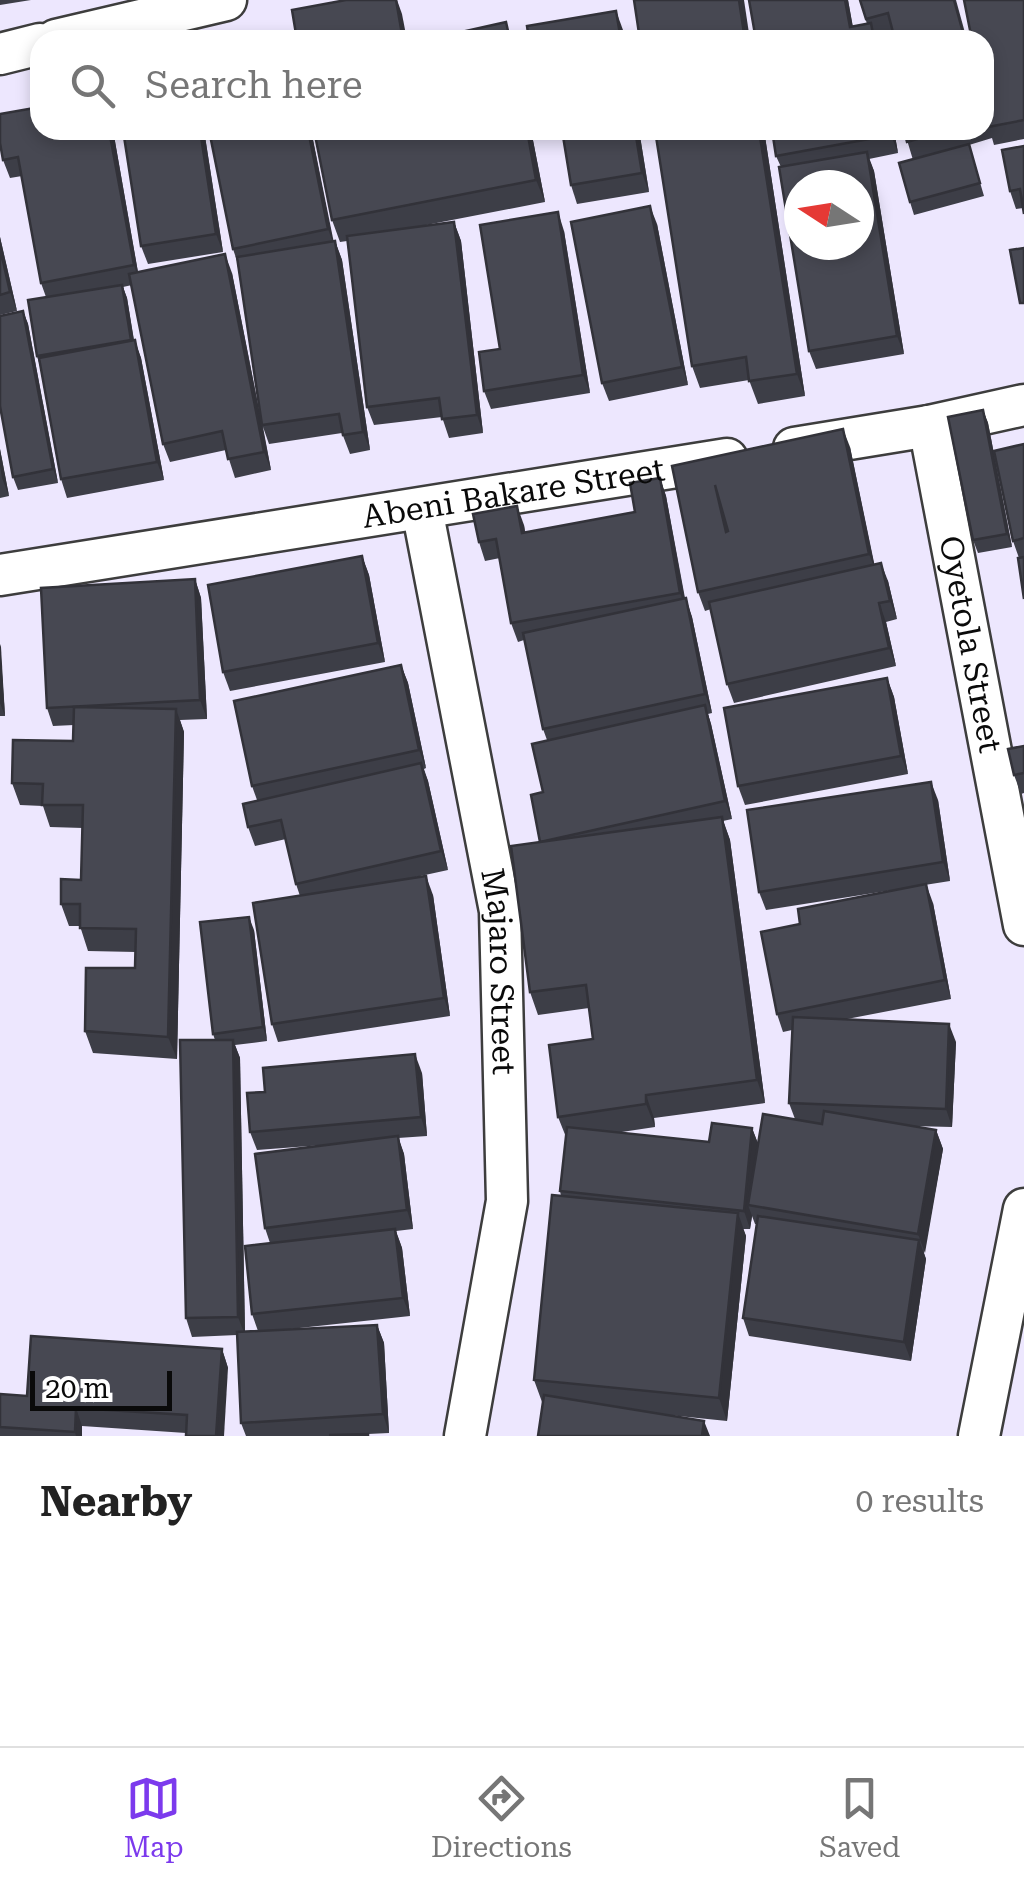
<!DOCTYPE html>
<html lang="en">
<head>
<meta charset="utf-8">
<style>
  :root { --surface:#fff; --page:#f2f2f2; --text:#222; --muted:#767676; --line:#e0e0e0; --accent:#7c3aed }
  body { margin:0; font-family:"Roboto Serif",serif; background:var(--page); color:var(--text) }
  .compass { position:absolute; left:784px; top:170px; width:90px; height:90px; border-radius:50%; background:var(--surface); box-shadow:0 5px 15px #0003; rotate:282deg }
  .scale { position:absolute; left:30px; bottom:25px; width:142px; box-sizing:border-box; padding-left:10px; border:5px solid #0a0a0a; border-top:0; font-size:28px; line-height:35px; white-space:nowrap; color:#0a0a0a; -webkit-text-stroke:8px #fff; paint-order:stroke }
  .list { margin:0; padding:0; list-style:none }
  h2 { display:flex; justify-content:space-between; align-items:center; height:130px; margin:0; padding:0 40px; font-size:42px }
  h2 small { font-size:32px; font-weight:400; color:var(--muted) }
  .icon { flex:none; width:55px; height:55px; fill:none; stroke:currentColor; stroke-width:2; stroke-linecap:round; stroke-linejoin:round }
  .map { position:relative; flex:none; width:1024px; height:1436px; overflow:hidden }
  .search { position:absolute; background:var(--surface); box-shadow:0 5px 15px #0003; left:30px; right:30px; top:30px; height:110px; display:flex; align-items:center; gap:25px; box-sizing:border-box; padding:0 35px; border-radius:30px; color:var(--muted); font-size:38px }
  .sheet { height:310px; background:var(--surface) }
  nav { display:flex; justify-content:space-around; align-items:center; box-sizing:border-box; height:140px; border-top:2px solid var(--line); background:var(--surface); font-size:28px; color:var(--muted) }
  nav a { display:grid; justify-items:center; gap:5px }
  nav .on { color:var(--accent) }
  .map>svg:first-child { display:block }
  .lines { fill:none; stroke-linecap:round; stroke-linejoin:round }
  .minor-casing { stroke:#3d3d3d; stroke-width:45 }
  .minor { stroke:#fff; stroke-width:40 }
  .wall { fill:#3d3e47 }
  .shaded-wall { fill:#323239 }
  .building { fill:#474852; stroke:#323239; stroke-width:2.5; fill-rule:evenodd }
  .labels { text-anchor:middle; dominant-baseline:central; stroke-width:10; stroke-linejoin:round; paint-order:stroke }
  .street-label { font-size:32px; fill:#0a0a0a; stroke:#fff }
</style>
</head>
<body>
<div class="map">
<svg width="1024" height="1436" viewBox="0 0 1024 1436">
  <rect width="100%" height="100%" fill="#ede7fe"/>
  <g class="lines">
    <defs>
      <g id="minor">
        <polyline points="56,40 226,0"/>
        <polyline points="0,54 40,44"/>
        <path id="s1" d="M929 426 1024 925"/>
        <polyline points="794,448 929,426 1024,405"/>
        <path id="s2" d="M422 509 500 911 507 1201 465 1436"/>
        <path id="s3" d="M0 575 727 459"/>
        <polyline points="979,1436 1024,1209"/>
      </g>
    </defs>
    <use href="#minor" class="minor-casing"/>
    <use href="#minor" class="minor"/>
  </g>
  <g class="wall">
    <polygon points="0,0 31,0 0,5"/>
    <polygon points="848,0 853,27 867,24 860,0 956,0 967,40 893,32 876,37 756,40"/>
    <polygon points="1024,0 1024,139 994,145 992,138 969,145 984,196 914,215 910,202 913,160 904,130 984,130 984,40"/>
    <polygon points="40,130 113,130 138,272 232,273 261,420 237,261 233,249 209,130 311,130 333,242 335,241 342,260 370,450 350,454 342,433 269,444 263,427 271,470 235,478 226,450 170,462 163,444 132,285 123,287 127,298 134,340 141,358 164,480 67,498 61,479 40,366 37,356 46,297 41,283 22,176 10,178 3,160"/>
    <polygon points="204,130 223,252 148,264 141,246"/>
    <polygon points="314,130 531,130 545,202 421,226 454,222 461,241 483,433 449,438 442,417 374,425 367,407 347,241 340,242 332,220"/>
    <polygon points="562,130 639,130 649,192 577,204 571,185"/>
    <polygon points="764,130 805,396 758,404 749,380 700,388 692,366"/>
    <polygon points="772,130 894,130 898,153 869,159 874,171 904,354 816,369 809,351 781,167 776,156"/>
    <polygon points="1024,146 1023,208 1016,209 1010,191"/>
    <polygon points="657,224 688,385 609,401 602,383"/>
    <polygon points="564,231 590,393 491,409 484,391 500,349"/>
    <polygon points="0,237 17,311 0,315"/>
    <polygon points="23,311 28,324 58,483 18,490 13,477"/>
    <polygon points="983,410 988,423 1012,547 978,553 973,540"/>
    <polygon points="1024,444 1024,599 1019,558 1013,541"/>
    <polygon points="850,447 874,564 888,581 897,619 886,622 896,666 734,703 727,684 711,609 705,611 698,592 672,466"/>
    <polygon points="0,449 9,496 0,498"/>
    <polygon points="660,478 666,496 685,598 692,617 712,713 708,714 711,724 732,819 723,821 730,840 765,1103 654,1118 655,1127 615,1133 709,1142 752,1128 758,1144 795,1119 789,1103 792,1030 783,1032 777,1014 933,903 951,999 847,1019 956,1042 952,1127 911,1126 936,1130 943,1149 924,1253 926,1259 911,1361 749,1336 743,1318 757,1224 755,1224 752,1216 750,1229 743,1229 746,1236 727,1421 542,1402 534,1380 561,1196 560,1191 566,1137 558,1117 593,1039 589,1008 538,1015 530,992 547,740 543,729 524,640 518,642 511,623 500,558 485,561 479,542 524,525 525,532 635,512"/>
    <polygon points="362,556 369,575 385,662 230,691 223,672"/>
    <polygon points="195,579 201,598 207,719 180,720 184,732 177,1059 93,1053 85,1031 135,968 136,952 88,951 80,926 69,926 61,904 81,880 83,828 50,827 43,806 20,805 12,783 73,741 74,725 53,726 47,708"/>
    <polygon points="0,644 5,716 0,716"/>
    <polygon points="401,665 408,683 426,768 424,769 428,781 448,870 402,880 433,895 450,1016 278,1042 272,1024 300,896 296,884 286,839 255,846 248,827 257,800 252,786"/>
    <polygon points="887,678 894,697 908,774 745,805 738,786"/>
    <polygon points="1024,746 1024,793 1021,794 1014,775"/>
    <polygon points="938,800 950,881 766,910 759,892"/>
    <polygon points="254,930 267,1041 235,1045 240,1058 245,1332 258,1331 252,1314 270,1243 265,1228 336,1144 257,1150 250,1132 422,1073 427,1136 398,1138 404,1154 413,1229 396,1231 402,1248 410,1316 281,1330 377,1325 384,1343 389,1433 368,1434 369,1436 246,1436 241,1423 237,1335 192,1337 186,1318 215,1040 213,1034"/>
    <polygon points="222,1349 228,1368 186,1433 82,1426 82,1436 0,1436 0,1394 27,1396"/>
  </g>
  <g class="shaded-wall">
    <polygon points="396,0 397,0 402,14 407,40 403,40"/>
    <polygon points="739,0 744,0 750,40 745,40"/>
    <polygon points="845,0 848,0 855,40 850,27"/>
    <polygon points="616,11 623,30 625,40 621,40"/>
    <polygon points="109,130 113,130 140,284 134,265"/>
    <polygon points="200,130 204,130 223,252 216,234"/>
    <polygon points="308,130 311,130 335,248 328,229"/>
    <polygon points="527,130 531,130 545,202 536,180"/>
    <polygon points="635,130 639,130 649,192 642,173"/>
    <polygon points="759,130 764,130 805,396 797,374"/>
    <polygon points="890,130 894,130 898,153 891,135"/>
    <polygon points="867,152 874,171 904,354 897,336"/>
    <polygon points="650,206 657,224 688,385 682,367"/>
    <polygon points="558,212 564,231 590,393 583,375"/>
    <polygon points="454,222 461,241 483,433 477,415"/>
    <polygon points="0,237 17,311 10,292 0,248"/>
    <polygon points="335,241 342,260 370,450 363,432"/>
    <polygon points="225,254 232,273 271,470 264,452"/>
    <polygon points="122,285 127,298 136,354 131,340"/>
    <polygon points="23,311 28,324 58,483 53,469"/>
    <polygon points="135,340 141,358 164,480 157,462"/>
    <polygon points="983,410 988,423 1012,547 1007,534"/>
    <polygon points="843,429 850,447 876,572 869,554"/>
    <polygon points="0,449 9,496 2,478 0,466"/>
    <polygon points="660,478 666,496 687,612 680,593"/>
    <polygon points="517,506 524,525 528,551 522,533"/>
    <polygon points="362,556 369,575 385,662 378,643"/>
    <polygon points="881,563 888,581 897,619 890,601"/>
    <polygon points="195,579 201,598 207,719 200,700"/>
    <polygon points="686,598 692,617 712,713 705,694"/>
    <polygon points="879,603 886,622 896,666 889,648"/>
    <polygon points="0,644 1,647 5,716 0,703"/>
    <polygon points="401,665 408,683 426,768 419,750"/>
    <polygon points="887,678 894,697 908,774 901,756"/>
    <polygon points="705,705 711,724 732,819 725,801"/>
    <polygon points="176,709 184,732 177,1059 168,1037"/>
    <polygon points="421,763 428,781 448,870 441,851"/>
    <polygon points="931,782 938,800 950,881 943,862"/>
    <polygon points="722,817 730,840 765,1103 757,1080"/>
    <polygon points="426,876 433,895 450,1016 444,998"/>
    <polygon points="926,884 933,903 951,999 945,980"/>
    <polygon points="249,917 254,930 267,1041 263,1027"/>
    <polygon points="949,1024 956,1042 952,1127 946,1109"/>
    <polygon points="233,1040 240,1058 245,1335 238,1317"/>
    <polygon points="415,1054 422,1073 427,1136 421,1117"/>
    <polygon points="646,1095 654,1118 655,1127 646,1104"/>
    <polygon points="752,1128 759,1146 748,1205 752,1216 750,1229 744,1211"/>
    <polygon points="936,1130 943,1149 925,1253 918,1234"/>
    <polygon points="398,1136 404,1154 413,1229 407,1210"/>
    <polygon points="738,1213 746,1236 727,1421 719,1398"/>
    <polygon points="395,1229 402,1248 410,1316 403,1298"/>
    <polygon points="919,1240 926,1259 911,1361 904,1342"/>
    <polygon points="377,1325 384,1343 389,1433 383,1414"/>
    <polygon points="222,1349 228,1368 224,1436 216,1436"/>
    <polygon points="76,1408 82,1426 82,1436 76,1436 75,1432"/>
    <polygon points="704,1421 710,1436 702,1436"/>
  </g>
  <g class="building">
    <polygon points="346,0 396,0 403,40 297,40 292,10"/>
    <polygon points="634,0 739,0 745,40 640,40"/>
    <polygon points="749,0 845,0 850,27 871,23 874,40 756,40"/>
    <polygon points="860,0 954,0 965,40 895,40 888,13 866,19"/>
    <polygon points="964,0 1024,0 1024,120 988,127 986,120 984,120 984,40 972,40"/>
    <polygon points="616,11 621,40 529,40 527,26"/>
    <polygon points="506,22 510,40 458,40 457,33"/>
    <polygon points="289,33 291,40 255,40"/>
    <polygon points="40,107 40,130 109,130 134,265 41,283 18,157 3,160 0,143 0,114"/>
    <polygon points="123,130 200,130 216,234 141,246"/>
    <polygon points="209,130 308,130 328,229 233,249"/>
    <polygon points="314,130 527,130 536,180 332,220"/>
    <polygon points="562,130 635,130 642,173 571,185"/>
    <polygon points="655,130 759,130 797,374 749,381 746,357 692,366"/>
    <polygon points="772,130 890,130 891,135 776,156"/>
    <polygon points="904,130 949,130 907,142"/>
    <polygon points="969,144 980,183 910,202 899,163"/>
    <polygon points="1024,146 1024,214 1020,189 1010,191 1002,150"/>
    <path d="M867 152 897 336 809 351 779 167ZM799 185H859V245H799Z"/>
    <polygon points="650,206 682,367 602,383 571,222"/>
    <polygon points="558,212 583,375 484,391 479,352 500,349 480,225"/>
    <polygon points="454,222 477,415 442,419 439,398 367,407 347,236"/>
    <polygon points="335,241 363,432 343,435 339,414 262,425 237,257"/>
    <polygon points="0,248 10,292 0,295"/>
    <polygon points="1024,248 1024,303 1020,303 1010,250"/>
    <polygon points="225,254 264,452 228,459 222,431 163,444 129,274"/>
    <polygon points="122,285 131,340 37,356 28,300"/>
    <polygon points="23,311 53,469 13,477 0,406 0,316"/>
    <polygon points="135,340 157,462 61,479 39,358"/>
    <polygon points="983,410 1007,534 973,540 948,417"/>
    <path d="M843 429 869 554 698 592 672 466ZM715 485 728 531 726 532Z"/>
    <polygon points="1024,444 1024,538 1013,541 994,451"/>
    <polygon points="660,478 680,593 511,623 496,539 479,542 473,514 517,506 522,533 635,512 630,483"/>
    <polygon points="362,556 378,643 223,672 208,585"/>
    <polygon points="1024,557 1024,599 1018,558"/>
    <polygon points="881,563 890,601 879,603 889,648 727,684 709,602"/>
    <polygon points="195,579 200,700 47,708 41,588"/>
    <polygon points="686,598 705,694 543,729 523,633"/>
    <polygon points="401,665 419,750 252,786 234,701"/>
    <polygon points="887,678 901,756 738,786 724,708"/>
    <polygon points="705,705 725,801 540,842 531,795 543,792 532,744"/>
    <polygon points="74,707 176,709 168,1037 85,1031 86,968 135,968 136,929 80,928 80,904 61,904 61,879 81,880 83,805 42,805 43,784 12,783 13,740 73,741"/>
    <polygon points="1024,746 1024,773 1014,775 1008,749"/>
    <polygon points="421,763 441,851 296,884 281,820 248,827 243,804"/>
    <polygon points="931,782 943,862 759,892 747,810"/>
    <polygon points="722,817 757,1080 646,1095 646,1104 558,1117 549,1045 593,1039 586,985 530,992 511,846"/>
    <polygon points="426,876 444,998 272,1024 253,903"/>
    <polygon points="926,884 945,980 777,1014 761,932 800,924 798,909"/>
    <polygon points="249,917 263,1027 213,1034 200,922"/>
    <polygon points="793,1017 949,1024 946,1109 789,1103"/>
    <polygon points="180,1040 233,1040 238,1317 186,1318"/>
    <polygon points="415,1054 421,1117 250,1132 247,1093 265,1092 263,1068"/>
    <polygon points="824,1111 936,1130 918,1234 748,1205 763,1114 822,1124"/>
    <polygon points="712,1123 752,1128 744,1211 560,1191 567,1127 709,1142"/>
    <polygon points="398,1136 407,1210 265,1228 255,1154"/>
    <polygon points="552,1195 738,1213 719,1398 534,1380"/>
    <polygon points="758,1216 919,1240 904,1342 743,1318"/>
    <polygon points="395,1229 403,1298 252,1314 245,1246"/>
    <polygon points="377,1325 383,1414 241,1423 237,1332"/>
    <polygon points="31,1336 222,1349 216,1436 186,1436 187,1415 76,1408 75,1432 0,1427 0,1394 27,1396"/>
    <polygon points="544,1395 704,1421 702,1436 538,1436"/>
    <polygon points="368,1434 368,1436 329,1435"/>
  </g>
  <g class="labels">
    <g class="street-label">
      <text stroke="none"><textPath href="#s3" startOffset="520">Abeni Bakare Street</textPath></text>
      <text stroke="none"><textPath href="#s1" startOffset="222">Oyetola Street</textPath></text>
      <text stroke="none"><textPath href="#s2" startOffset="470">Majaro Street</textPath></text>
    </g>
  </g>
</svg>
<svg class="compass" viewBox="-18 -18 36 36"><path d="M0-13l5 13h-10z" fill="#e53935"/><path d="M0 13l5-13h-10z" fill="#767676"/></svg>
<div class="scale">20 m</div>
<div class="search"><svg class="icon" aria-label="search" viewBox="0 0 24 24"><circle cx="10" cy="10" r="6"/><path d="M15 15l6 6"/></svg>Search here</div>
</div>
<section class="sheet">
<h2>Nearby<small>0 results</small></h2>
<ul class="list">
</ul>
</section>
<nav>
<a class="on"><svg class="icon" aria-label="map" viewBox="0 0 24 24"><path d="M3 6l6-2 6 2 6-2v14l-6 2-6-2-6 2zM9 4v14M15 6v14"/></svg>Map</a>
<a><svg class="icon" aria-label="directions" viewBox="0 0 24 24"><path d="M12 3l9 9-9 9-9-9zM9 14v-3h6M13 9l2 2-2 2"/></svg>Directions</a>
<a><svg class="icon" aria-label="saved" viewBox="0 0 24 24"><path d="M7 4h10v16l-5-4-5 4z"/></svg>Saved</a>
</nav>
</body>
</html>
